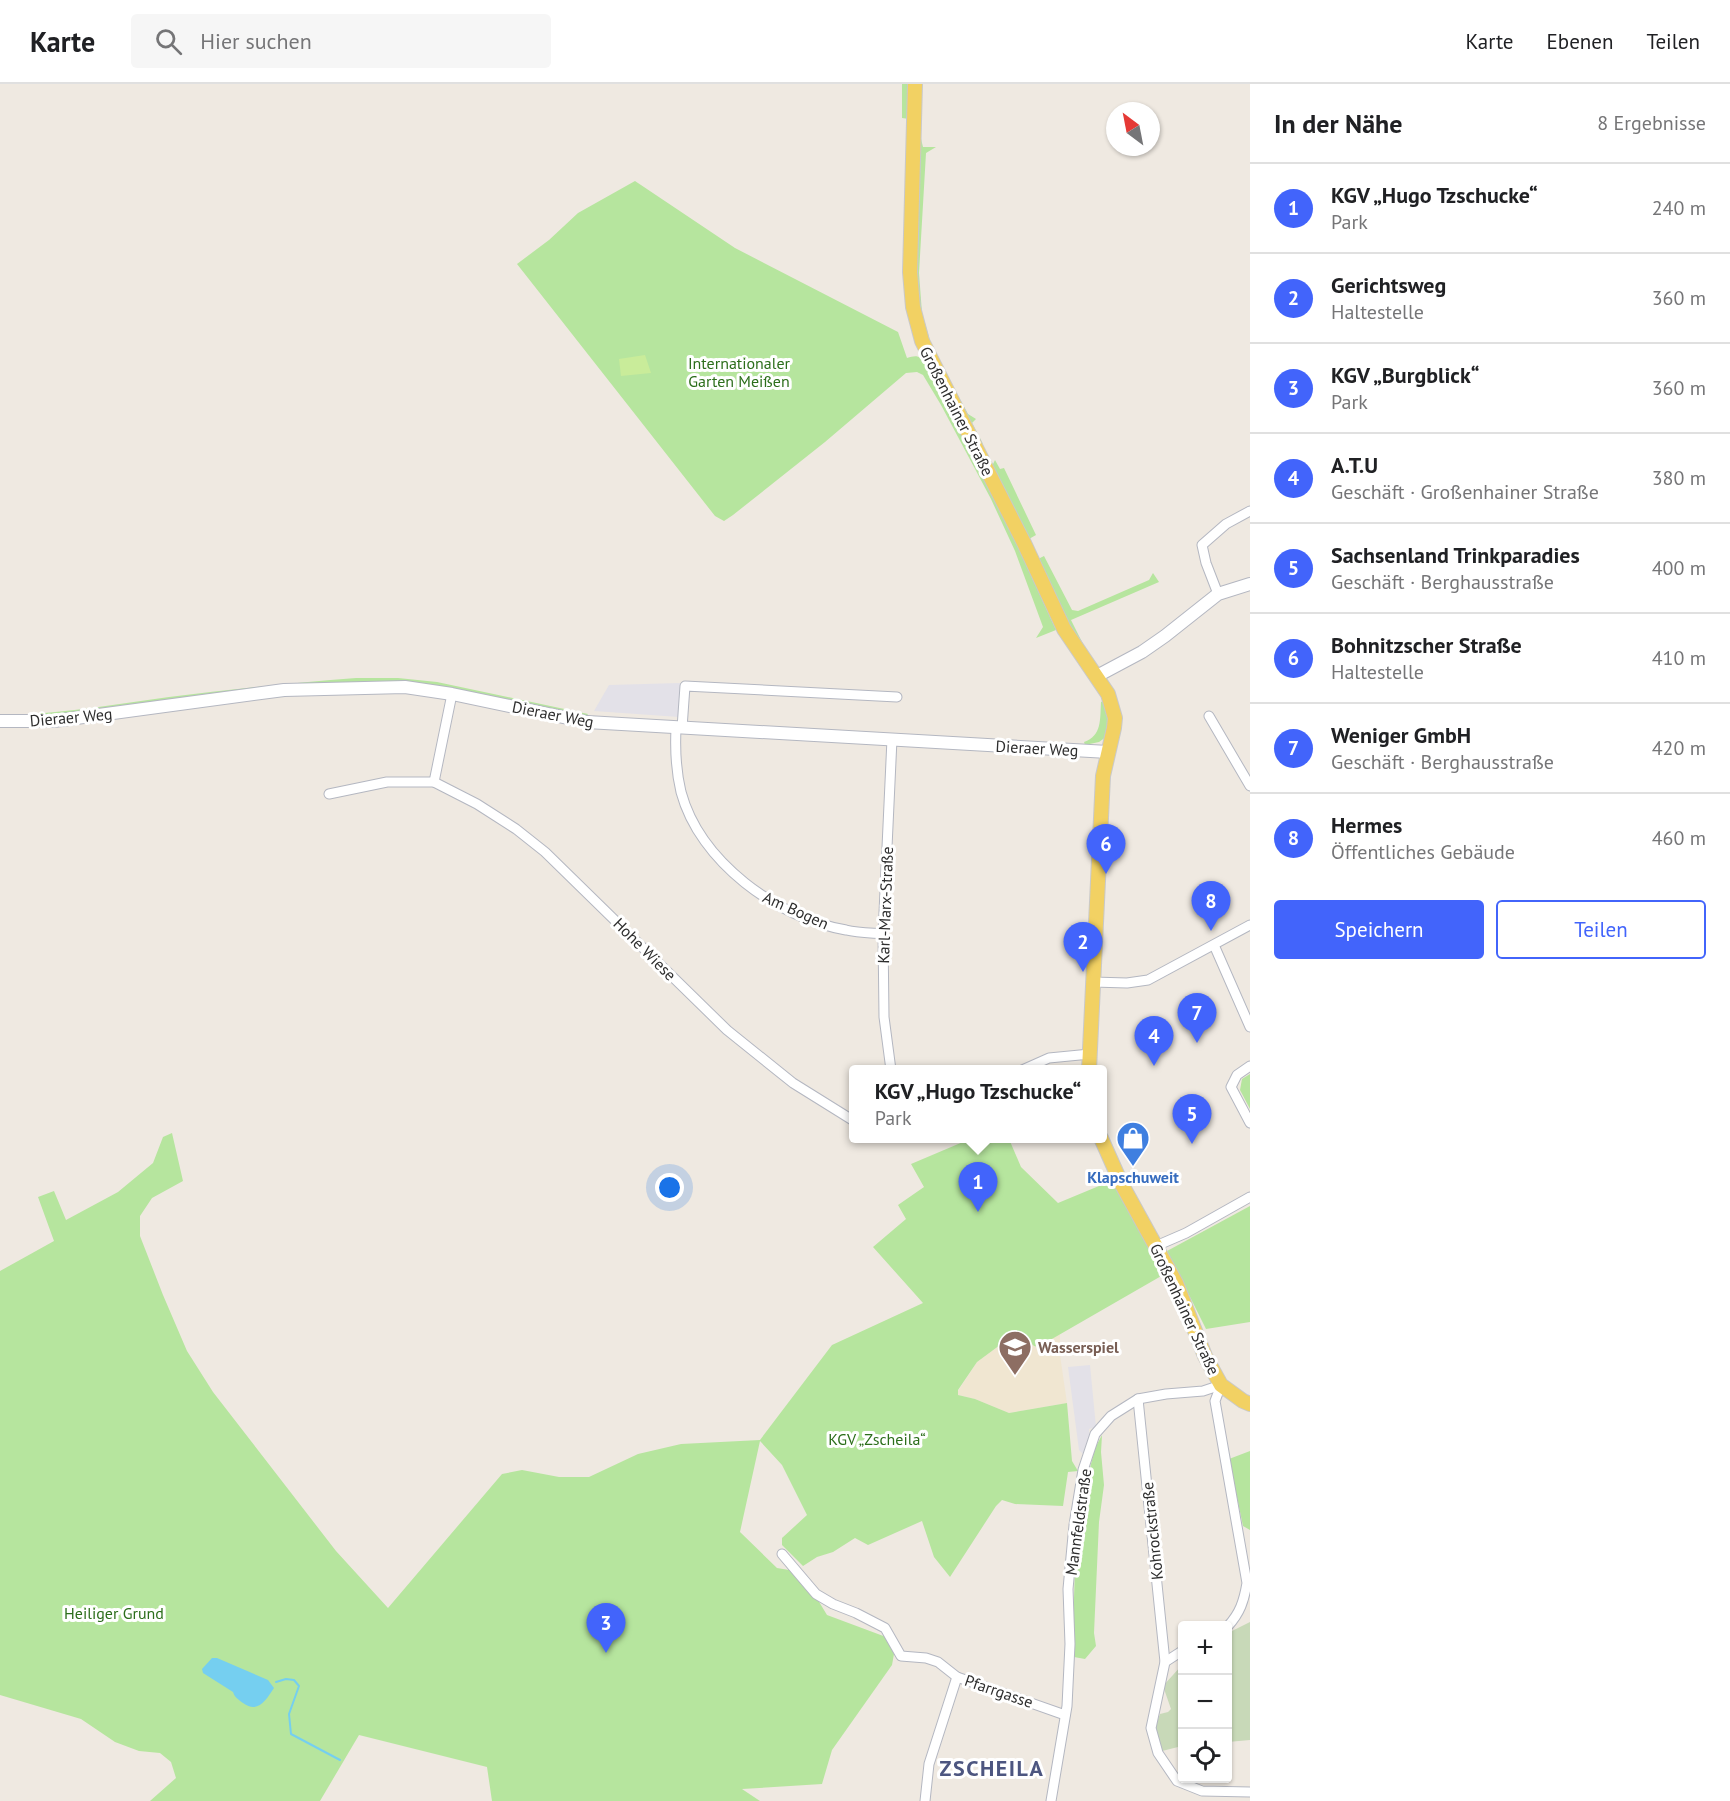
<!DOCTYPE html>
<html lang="de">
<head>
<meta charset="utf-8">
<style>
  :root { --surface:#fff; --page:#f6f6f6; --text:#202124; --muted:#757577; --line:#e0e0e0; --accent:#4264fb }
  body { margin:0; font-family:"PT Sans",sans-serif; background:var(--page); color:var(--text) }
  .controls { position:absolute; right:18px; bottom:18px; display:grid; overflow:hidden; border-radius:6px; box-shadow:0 2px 4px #0004 }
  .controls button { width:54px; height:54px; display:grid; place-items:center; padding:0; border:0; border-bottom:2px solid var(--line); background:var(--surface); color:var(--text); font:30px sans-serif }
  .compass { position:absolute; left:1106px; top:18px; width:54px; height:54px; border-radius:50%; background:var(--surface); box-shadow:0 2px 4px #0004; rotate:328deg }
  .you { position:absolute; left:670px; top:1104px; width:21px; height:21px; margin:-15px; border:4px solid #fff; border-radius:50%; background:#1a73e8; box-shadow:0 0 0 9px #1a73e833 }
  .badge { display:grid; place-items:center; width:39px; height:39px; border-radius:50%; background:var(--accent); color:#fff; font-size:20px; font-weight:700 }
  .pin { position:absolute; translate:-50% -50px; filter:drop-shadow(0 2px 3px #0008) }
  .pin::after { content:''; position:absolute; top:32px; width:21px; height:18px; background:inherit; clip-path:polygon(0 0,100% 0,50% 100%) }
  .popup { position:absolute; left:849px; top:981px; width:258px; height:78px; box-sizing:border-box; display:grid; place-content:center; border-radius:6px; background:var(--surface); filter:drop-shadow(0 2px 4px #0005); font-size:20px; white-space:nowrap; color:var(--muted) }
  .popup b { font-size:22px; color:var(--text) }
  .popup::after { content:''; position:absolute; left:50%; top:100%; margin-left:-12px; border:12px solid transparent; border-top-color:var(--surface) }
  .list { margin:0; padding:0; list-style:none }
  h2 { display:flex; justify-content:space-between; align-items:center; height:78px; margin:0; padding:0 24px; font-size:26px }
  h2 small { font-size:20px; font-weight:400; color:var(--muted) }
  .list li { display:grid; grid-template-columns:39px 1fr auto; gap:18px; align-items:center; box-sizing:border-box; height:90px; padding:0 24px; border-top:2px solid var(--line) }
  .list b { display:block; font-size:22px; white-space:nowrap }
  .list p { margin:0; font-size:20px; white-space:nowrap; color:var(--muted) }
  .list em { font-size:20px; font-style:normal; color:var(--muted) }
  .actions { display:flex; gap:12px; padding:18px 24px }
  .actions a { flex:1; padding:14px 0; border:2px solid var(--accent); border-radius:6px; text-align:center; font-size:21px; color:var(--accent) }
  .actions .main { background:var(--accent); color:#fff }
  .icon { flex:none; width:33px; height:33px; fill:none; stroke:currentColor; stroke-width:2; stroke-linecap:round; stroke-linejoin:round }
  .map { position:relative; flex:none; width:1250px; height:1717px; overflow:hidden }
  header { display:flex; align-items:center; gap:36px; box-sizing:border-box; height:84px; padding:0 30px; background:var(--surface); border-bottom:2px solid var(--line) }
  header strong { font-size:28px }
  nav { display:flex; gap:33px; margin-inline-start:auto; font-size:21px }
  .search { width:420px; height:54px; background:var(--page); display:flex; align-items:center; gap:15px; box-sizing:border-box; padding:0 21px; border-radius:6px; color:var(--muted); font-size:22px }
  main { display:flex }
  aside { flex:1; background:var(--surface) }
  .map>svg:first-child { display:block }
  .industrial { fill:#e3e1e8 }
  .education { fill:#f0e6d1 }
  .green { fill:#b6e59e }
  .cemetery { fill:#c8d9b8 }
  .pitch { fill:#c9ec9a }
  .water { fill:#75cff0 }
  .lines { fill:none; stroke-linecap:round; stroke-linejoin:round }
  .stream { stroke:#75cff0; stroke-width:2 }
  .minor-casing { stroke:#b4b7c1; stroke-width:11 }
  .secondary-casing { stroke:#b4b7c1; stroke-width:14 }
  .primary-casing { stroke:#c9c9c9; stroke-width:16 }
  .minor { stroke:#fff; stroke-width:9 }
  .secondary { stroke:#fff; stroke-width:12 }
  .primary { stroke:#f2d163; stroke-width:14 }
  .labels { text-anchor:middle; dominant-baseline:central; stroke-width:6; stroke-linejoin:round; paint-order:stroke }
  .park-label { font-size:16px; fill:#2c6e1b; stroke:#fff }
  .street-label { font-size:16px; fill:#2e2e2e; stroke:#fff }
  .shop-label { font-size:16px; font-weight:bold; fill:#366cbe; stroke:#fff }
  .education-label { font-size:16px; font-weight:bold; fill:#785e54; stroke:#fff; text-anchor:start }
  .district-label { font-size:22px; font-weight:bold; letter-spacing:1.5px; fill:#4d5680; stroke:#fff }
</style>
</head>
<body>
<header>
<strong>Karte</strong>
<div class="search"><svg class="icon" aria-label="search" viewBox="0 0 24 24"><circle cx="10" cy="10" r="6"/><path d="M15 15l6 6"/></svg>Hier suchen</div>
<nav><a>Karte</a><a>Ebenen</a><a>Teilen</a></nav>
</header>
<main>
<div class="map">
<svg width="1250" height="1717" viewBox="0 0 1250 1717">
  <rect width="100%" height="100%" fill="#efe9e1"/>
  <g class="industrial">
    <polygon points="680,599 679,633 594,627 609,601"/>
    <polygon points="1090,1281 1096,1343 1089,1345 1090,1353 1083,1370 1079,1366 1068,1283"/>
  </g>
  <polygon class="education" points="1019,1247 1034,1262 1038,1263 1060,1250 1060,1271 1067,1319 1009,1329 975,1315 958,1311 958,1307 977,1278"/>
  <g class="green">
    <polygon points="902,0 910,0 909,35 902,34"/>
    <polygon points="918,55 921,55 923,63 936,63 926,69 919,189 922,229 931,260 940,279 968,330 976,335 972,339 983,360 981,359 929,261 916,213"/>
    <path d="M635 97 735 164 898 248 907 274C916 271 920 271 925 280L995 413 1056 546 1036 554 1043 543 1015 467 991 415 941 321 923 291 917 288 906 289 825 358 733 431 724 437 715 432 517 180 549 156 578 129Z"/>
    <polygon points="995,376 1000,385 1004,384 1036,451 1029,455 992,382"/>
    <polygon points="1044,472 1072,526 1078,527 1149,496 1153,489 1159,498 1071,536 1084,562 1080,564 1038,475"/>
    <path d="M356 594H398L437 598 588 630 584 636 412 600 66 632 14 631C66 629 117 620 169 613 231 605 294 599 356 594Z"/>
    <path d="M1103 617 1108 633 1106 653 1099 658 1085 661 1084 658C1102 652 1100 635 1101 618Z"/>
    <polygon points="1250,990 1250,1025 1240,1006 1242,995"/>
    <polygon points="172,1049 183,1097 152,1114 140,1132 140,1152 163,1211 187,1267 213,1308 336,1467 388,1524 502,1390 522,1386 559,1393 589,1393 638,1370 681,1360 760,1356 832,1261 923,1219 873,1163 906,1135 898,1121 924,1103 911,1080 970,1055 1009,1055 1021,1083 1058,1119 1111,1097 1128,1124 1163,1191 1038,1263 1034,1262 1019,1247 977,1278 958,1306 958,1311 975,1315 1009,1329 1067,1319 1072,1377 1078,1387 1068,1388 1063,1422 1015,1420 1002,1416 996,1422 950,1493 934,1473 922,1437 868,1461 855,1454 833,1468 817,1473 803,1482 782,1461 782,1454 807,1431 782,1381 760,1357 740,1448 777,1484 801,1488 827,1531 886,1553 894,1570 892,1581 832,1666 822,1700 742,1705 760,1717 492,1717 487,1683 359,1651 320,1717 150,1717 176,1694 171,1678 160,1669 139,1667 115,1658 81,1635 0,1611 0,1187 54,1157 38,1113 54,1107 66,1136 118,1108 153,1079 163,1053"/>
    <polygon points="1250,1122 1250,1238 1206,1245 1167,1167"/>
    <path d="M1102 1351 1101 1368 1104 1401 1099 1438 1094 1549 1096 1562 1085 1575 1074 1573C1073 1523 1074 1473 1081 1423 1083 1412 1087 1408 1089 1398L1087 1396 1095 1364Z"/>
    <polygon points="1250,1367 1250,1446 1243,1442 1229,1375"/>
  </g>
  <g class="cemetery">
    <polygon points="1250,1538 1250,1656 1228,1658 1228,1549"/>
    <polygon points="1182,1581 1182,1662 1162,1667 1155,1644 1160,1630 1168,1628 1171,1625 1163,1602"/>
  </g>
  <polygon class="pitch" points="645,271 651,289 621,292 619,275"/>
  <path class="water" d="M212 1574H217L268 1596 274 1604C266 1616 258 1630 243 1619 238 1615 235 1614 233 1608L203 1589 202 1585Z"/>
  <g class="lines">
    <polyline class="stream" points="276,1598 286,1595 294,1596 299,1602 289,1630 291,1650 340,1676"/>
    <defs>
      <g id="minor">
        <polyline points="1218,510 1206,479 1202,461 1226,440 1250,427"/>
        <polyline points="1209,632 1250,702"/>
        <polyline points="682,644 685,602 897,613"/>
        <path d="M676 645C675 666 676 687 681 708 700 778 777 834 846 846 858 849 871 849 883 850"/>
        <polyline points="434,698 452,610"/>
        <polyline points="329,710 387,698 434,698 477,720 516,745 545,768 727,946 793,999 854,1037"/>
        <polyline points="1214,861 1250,943"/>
        <polyline points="1093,898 1127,899 1148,896 1250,841"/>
        <polyline points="1250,982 1237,991 1231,1003 1250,1039"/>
        <polyline points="891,986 884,933 883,850 892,655"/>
        <polyline points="1022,986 1049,974 1090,970"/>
        <polyline points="1156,1162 1186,1149 1250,1113"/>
        <path d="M1221 1301 1215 1317 1247 1499C1244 1517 1240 1529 1228 1542"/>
        <polyline points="1138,1315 1165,1578 1151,1644 1158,1669 1177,1697 1202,1707 1250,1708"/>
        <polyline points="782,1470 816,1510 833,1520 856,1529 885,1544 901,1572 926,1574 938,1578 957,1593 1065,1631"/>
        <polyline points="1165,1578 1182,1567"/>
        <polyline points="925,1717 929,1680 957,1593"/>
        <polyline points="1051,1717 1067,1622 1070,1560 1068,1505 1074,1441 1083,1386 1095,1350 1111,1332 1138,1315 1166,1310 1203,1307 1221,1301"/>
      </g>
      <g id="secondary">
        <polyline points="1097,592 1142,568 1165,552 1218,510 1250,500"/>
        <polyline points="0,637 54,637 284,606 405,603 452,610 587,638 1108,668"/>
      </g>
      <g id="primary">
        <polyline points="915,0 910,188 913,223 922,257 1024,459 1064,545 1108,610 1115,634 1114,644 1103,692 1089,986"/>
        <polyline points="1101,1054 1121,1099 1176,1199 1205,1272 1221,1301 1243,1317 1250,1320"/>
      </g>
    </defs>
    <use href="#minor" class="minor-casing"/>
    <use href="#secondary" class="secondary-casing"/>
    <use href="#primary" class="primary-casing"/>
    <use href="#minor" class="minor"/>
    <use href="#secondary" class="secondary"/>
    <use href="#primary" class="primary"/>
  </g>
  <defs>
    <symbol id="shop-pin" viewBox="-11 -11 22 30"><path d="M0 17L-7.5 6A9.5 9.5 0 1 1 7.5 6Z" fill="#3f7fe0" stroke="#fff"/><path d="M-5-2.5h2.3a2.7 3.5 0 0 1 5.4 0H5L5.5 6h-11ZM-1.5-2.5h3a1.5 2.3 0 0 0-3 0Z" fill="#fff"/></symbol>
    <symbol id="school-pin" viewBox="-11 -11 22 30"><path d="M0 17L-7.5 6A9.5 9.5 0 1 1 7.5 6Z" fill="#8d6e63" stroke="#fff"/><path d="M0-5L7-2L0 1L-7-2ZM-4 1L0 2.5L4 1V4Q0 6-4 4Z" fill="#fff"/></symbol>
  </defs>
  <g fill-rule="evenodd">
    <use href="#shop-pin" x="1114" y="1035" width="38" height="52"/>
    <use href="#school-pin" x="996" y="1244" width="38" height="52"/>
  </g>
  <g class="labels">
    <g class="park-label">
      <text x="739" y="279">Internationaler<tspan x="739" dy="18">Garten Meißen</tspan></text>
      <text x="877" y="1355">KGV „Zscheila“</text>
      <text x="114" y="1529">Heiliger Grund</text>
    </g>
    <g class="street-label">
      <text transform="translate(957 327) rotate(63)">Großenhainer Straße</text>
      <text transform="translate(553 630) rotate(11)">Dieraer Weg</text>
      <text transform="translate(71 633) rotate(-5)">Dieraer Weg</text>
      <text transform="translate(1037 664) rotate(3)">Dieraer Weg</text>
      <text transform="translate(885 821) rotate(-88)">Karl-Marx-Straße</text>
      <text transform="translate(796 826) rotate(24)">Am Bogen</text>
      <text transform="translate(645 865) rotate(45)">Hohe Wiese</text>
      <text transform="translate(1185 1225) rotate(65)">Großenhainer Straße</text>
      <text transform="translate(1078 1438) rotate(-82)">Mannfeldstraße</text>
      <text transform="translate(1152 1447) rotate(-96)">Kohrockstraße</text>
      <text transform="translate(999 1607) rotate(19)">Pfarrgasse</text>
    </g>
    <g class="shop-label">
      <text x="1133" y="1093">Klapschuweit</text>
    </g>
    <g class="education-label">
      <text x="1038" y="1263">Wasserspiel</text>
    </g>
    <g class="district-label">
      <text x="992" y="1684">ZSCHEILA</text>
    </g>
  </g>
</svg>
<div class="controls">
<button>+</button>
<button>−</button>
<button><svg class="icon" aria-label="locate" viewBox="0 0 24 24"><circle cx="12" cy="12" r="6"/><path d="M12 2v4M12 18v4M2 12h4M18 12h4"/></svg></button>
</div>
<svg class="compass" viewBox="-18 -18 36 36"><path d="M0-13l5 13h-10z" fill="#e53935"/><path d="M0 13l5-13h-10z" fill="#757577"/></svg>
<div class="you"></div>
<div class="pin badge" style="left:978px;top:1128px">1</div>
<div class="popup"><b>KGV „Hugo Tzschucke“</b>Park</div>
<div class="pin badge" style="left:1083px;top:888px">2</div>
<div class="pin badge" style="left:606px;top:1569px">3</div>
<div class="pin badge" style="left:1154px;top:982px">4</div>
<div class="pin badge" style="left:1192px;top:1060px">5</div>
<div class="pin badge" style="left:1106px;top:790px">6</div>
<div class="pin badge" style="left:1197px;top:959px">7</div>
<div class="pin badge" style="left:1211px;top:847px">8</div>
</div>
<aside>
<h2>In der Nähe<small>8 Ergebnisse</small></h2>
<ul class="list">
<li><span class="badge">1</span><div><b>KGV „Hugo Tzschucke“</b><p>Park</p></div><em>240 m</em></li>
<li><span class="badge">2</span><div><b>Gerichtsweg</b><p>Haltestelle</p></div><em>360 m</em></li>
<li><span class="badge">3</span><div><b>KGV „Burgblick“</b><p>Park</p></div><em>360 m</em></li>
<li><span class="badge">4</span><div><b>A.T.U</b><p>Geschäft · Großenhainer Straße</p></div><em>380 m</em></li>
<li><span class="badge">5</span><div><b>Sachsenland Trinkparadies</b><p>Geschäft · Berghausstraße</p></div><em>400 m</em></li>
<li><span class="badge">6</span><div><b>Bohnitzscher Straße</b><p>Haltestelle</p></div><em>410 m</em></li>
<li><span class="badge">7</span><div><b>Weniger GmbH</b><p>Geschäft · Berghausstraße</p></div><em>420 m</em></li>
<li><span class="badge">8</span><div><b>Hermes</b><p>Öffentliches Gebäude</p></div><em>460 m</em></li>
</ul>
<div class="actions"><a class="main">Speichern</a><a>Teilen</a></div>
</aside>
</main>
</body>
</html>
